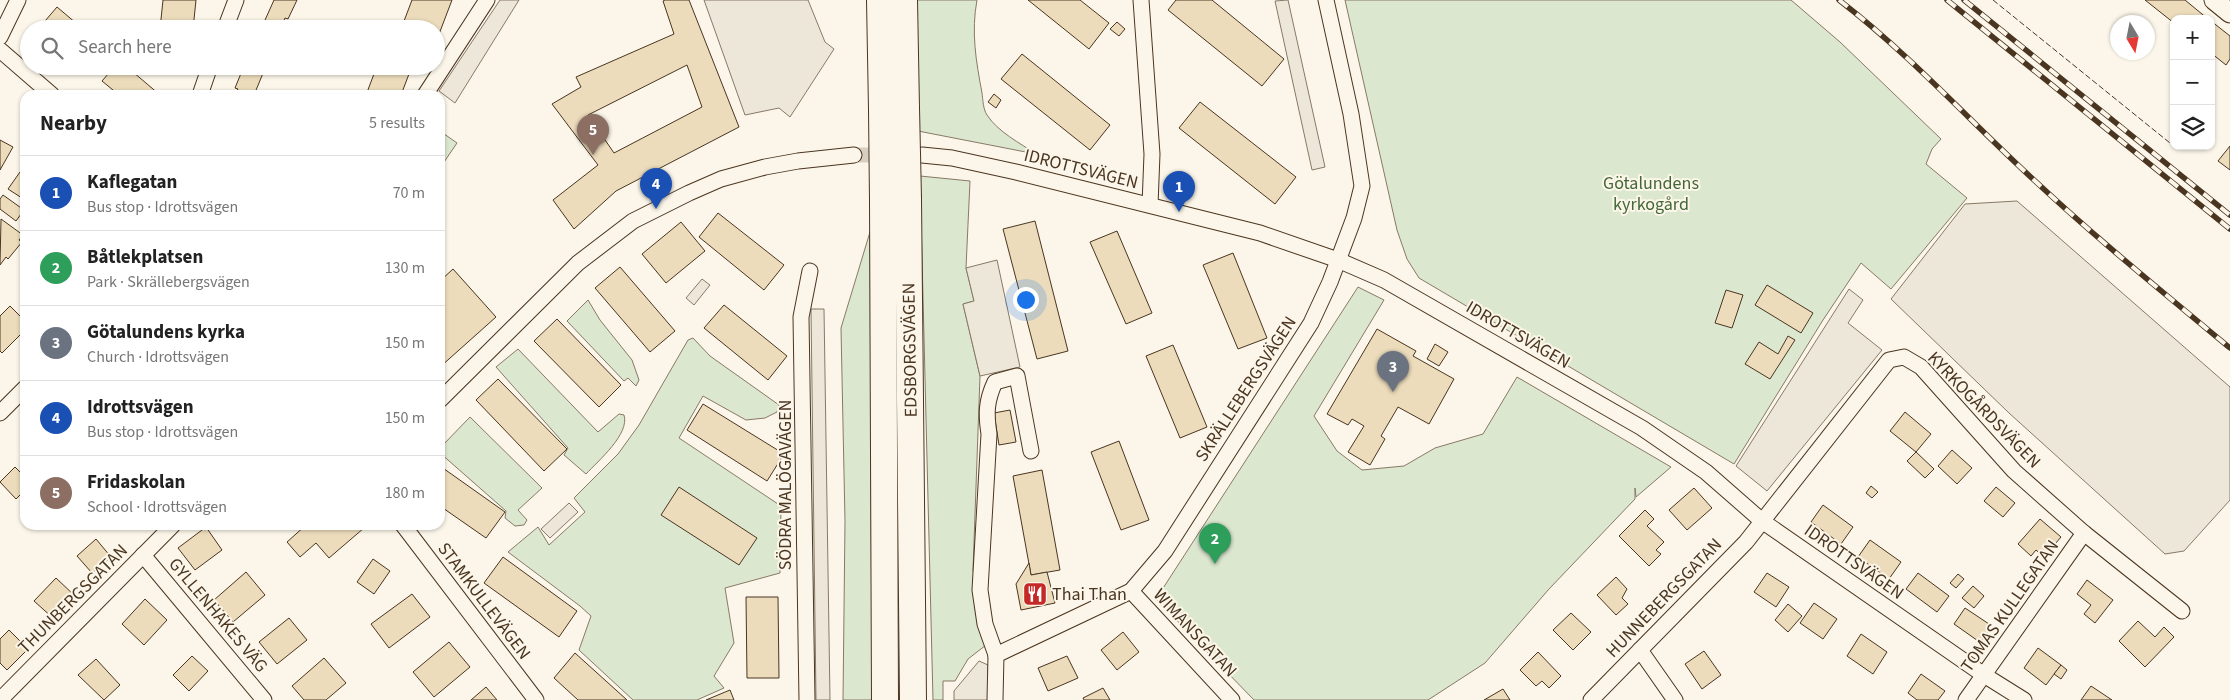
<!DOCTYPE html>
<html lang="en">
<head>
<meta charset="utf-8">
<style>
  :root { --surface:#fff; --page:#f2f2f2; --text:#222; --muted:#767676; --line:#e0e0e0; --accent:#ea580c }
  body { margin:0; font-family:"Source Sans 3",sans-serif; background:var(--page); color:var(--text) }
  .controls { position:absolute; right:15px; top:15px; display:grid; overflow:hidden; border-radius:10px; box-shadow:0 1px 4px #0004 }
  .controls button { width:45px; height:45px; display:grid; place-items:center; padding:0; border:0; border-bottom:1px solid var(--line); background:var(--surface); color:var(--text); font:25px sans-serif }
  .compass { position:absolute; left:2110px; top:15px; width:45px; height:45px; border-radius:50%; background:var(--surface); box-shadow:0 1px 4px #0004; rotate:170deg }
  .you { position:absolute; left:1025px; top:299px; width:18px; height:18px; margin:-12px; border:4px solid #fff; border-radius:50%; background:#1a73e8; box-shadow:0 0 0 8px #1a73e833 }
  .badge { display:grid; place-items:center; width:32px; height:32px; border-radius:50%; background:var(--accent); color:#fff; font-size:16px; font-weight:700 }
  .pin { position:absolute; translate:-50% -41px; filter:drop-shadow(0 1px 2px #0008) }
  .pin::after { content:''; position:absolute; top:26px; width:18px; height:15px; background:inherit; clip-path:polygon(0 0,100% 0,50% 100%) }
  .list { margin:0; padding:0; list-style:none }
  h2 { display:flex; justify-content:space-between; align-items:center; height:65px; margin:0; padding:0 20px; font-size:21px }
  h2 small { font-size:16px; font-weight:400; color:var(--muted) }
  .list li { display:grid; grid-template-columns:32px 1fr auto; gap:15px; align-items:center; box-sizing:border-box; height:75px; padding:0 20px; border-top:1px solid var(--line) }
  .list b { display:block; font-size:19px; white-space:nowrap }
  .list p { margin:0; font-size:16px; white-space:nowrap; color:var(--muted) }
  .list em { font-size:16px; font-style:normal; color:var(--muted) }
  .icon { flex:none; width:28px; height:28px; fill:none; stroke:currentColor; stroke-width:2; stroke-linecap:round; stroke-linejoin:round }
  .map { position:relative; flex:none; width:2230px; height:700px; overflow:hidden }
  .search { position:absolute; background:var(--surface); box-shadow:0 1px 4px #0004; left:20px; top:20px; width:425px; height:55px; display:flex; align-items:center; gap:12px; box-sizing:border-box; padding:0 18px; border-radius:28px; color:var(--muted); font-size:19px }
  .panel { position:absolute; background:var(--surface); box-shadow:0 1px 4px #0004; left:20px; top:90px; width:425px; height:440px; border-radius:15px }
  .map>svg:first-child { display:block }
  .green { fill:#dce7d0; stroke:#887966 }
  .parking { fill:#ede7d9; stroke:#887966 }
  .building { fill:#ecdcbc; stroke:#4a3520; fill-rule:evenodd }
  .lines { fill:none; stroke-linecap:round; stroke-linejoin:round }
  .minor-tunnel { stroke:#d8cfc1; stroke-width:15; stroke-dasharray:15 8; stroke-linecap:butt }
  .minor-casing { stroke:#4a3520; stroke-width:17 }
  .tertiary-casing { stroke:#4a3520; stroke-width:21 }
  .trunk-casing { stroke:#4a3520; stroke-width:28 }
  .minor { stroke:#fbf6e9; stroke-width:15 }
  .tertiary { stroke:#fbf6e9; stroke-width:19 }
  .trunk { stroke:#fbf6e9; stroke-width:26 }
  .rail-casing { stroke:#4a3520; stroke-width:5.5 }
  .rail { stroke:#fbf6e9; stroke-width:4; stroke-dasharray:11; stroke-linecap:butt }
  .trunk-bridge-casing { stroke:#4a3520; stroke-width:28; stroke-linecap:butt }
  .trunk-bridge { stroke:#fbf6e9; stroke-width:26 }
  .fence { stroke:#4a3520; stroke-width:1; stroke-dasharray:6 2.5; stroke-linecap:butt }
  .labels { text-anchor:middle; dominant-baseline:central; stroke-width:4; stroke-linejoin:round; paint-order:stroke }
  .street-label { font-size:18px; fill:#4a3520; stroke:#fbf6e9 }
  .park-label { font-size:18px; fill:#436837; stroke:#fbf6e9 }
  .poi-label { font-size:18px; fill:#4a3520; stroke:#fbf6e9; text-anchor:start }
</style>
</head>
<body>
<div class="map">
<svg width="2230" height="700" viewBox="0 0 2230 700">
  <rect width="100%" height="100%" fill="#fbf6e9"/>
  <g class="green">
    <path d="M913 0H977C971 32 976 61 982 93 983 100 983 109 987 115 998 132 1020 143 1036 154L918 131Z"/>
    <polygon points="1345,0 1791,0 1840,42 1941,139 1932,149 1926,164 1967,198 1891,289 1861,263 1823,320 1734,464 1419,278 1407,259 1397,230"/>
    <polygon points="440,131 457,143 440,168"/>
    <polygon points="920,176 970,181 966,268 974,301 963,304 980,376 973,570 986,645 968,659 955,681 943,681 943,700 933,700"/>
    <polygon points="870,232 872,700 843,700 845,521 841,328"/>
    <polygon points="1358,287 1384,300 1314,416 1337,451 1362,470 1404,466 1435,448 1483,434 1517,377 1671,467 1636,497 1635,488 1635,499 1549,589 1485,663 1428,700 1254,700 1156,599"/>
    <polygon points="588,300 600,320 632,360 639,380 636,386 628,378 624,381 567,321"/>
    <polygon points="693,338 710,356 779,405 777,412 765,418 746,420 703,396 679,438 781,506 780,573 725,588 734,643 714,676 724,688 697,700 633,700 579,650 591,616 580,606 508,552 538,527 549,545 585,512 574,498 618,454 639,425 688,340"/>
    <path d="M518 349 598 432 619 414 624 415C630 434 598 461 586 474L564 455 568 448 496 367Z"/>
    <polygon points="470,417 542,488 518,510 527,520 524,525 515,526 505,518 506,511 440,453 440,448"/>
  </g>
  <g class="parking">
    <polygon points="500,0 519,0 455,103 439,91"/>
    <polygon points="704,0 808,0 825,42 834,49 790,117 779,108 745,115"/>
    <polygon points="1288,0 1325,167 1312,170 1275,1"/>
    <polygon points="2017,201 2230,387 2230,500 2184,551 2165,554 2009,413 1891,299 1965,204"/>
    <polygon points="997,260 1020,367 980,376 963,304 974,301 966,268"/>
    <polygon points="702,279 710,285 694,305 686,298"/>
    <polygon points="1849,289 1863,300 1848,323 1882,350 1767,491 1736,466"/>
    <polygon points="811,309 824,309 830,700 816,700"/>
    <polygon points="569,503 578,512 550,538 541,529"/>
    <polygon points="979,661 988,665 989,700 954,700 954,691"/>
  </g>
  <g class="building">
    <polygon points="163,0 196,0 193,29 160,29"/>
    <polygon points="274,0 297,0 288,19 285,18 280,29 261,29"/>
    <polygon points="412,0 452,0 436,42 436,29 401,29"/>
    <path d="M665 0H689L739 127 616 191 574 229 553 200 598 165 552 104 581 87 576 77 674 34 663 1ZM687 65 702 107 614 153 588 115Z"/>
    <polygon points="1028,0 1080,0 1109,23 1089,49"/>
    <polygon points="1176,0 1212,0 1284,59 1262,86 1168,10"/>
    <polygon points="2145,0 2185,0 2208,19 2174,19 2174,23"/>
    <polygon points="57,7 83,29 39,28"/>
    <polygon points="2211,21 2230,36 2230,59 2226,65 2211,53"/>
    <polygon points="1117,22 1125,29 1119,36 1110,29"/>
    <polygon points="1022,54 1110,125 1090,150 1001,79"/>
    <polygon points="115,66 126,66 160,95 119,95 102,81"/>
    <polygon points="244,66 266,66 254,95 235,95 238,89 235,88"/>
    <polygon points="377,66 412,66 401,95 366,95"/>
    <polygon points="994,94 1001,100 996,108 988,102"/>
    <polygon points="1200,102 1296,177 1275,204 1179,128"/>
    <polygon points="0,140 13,147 0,170"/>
    <polygon points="2230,146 2230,170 2218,161"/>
    <polygon points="20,172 25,176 25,200 8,189"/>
    <polygon points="3,195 24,210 16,221 0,209 0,199"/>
    <polygon points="718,213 784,265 764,290 699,237"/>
    <polygon points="1,219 23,235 19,240 22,242 8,259 6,257 0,265"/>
    <polygon points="1035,221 1068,351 1037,359 1003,229"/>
    <polygon points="681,222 705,251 666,283 642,254"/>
    <polygon points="1117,231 1152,313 1126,324 1090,242"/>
    <polygon points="1233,253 1267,338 1238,349 1203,265"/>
    <polygon points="620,267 675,331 650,352 595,288"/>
    <polygon points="453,269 496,317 440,367 440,281"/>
    <polygon points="1767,285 1813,313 1801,333 1755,305"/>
    <polygon points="1726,290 1743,295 1732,328 1715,323"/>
    <polygon points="724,305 787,356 768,380 704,328"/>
    <polygon points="10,306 25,321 25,330 2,353 0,351 0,316"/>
    <polygon points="557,319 621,385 599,407 534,341"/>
    <polygon points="1377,329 1416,351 1413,356 1454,379 1429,424 1398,407 1381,436 1385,439 1370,465 1348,452 1364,426 1352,419 1348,425 1327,414"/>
    <polygon points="1788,336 1795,340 1770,379 1745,364 1759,342 1778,354"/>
    <polygon points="1435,344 1448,352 1439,366 1427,359"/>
    <polygon points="1173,345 1207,427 1180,438 1146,356"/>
    <polygon points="498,379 567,449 544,471 476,400"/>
    <polygon points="703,404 784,454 767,481 687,430"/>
    <polygon points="1010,410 1016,442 999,445 994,413"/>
    <polygon points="1905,412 1931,434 1916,452 1890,431"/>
    <polygon points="1119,441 1149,520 1121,530 1091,452"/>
    <polygon points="1952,450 1972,468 1957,484 1938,466"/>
    <polygon points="1916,452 1934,469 1925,478 1907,461"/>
    <polygon points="440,466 505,512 486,538 440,506"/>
    <polygon points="15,467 25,477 25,490 16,499 0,482"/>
    <polygon points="1042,470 1060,570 1031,575 1013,476"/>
    <polygon points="1871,486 1878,492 1872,498 1866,493"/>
    <polygon points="679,487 757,538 739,565 661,515"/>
    <polygon points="1996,487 2015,503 2003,517 1984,501"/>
    <polygon points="1694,488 1712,508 1687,530 1669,510"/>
    <polygon points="1823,505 1853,527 1841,544 1811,522"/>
    <polygon points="1645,510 1654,519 1647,526 1664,542 1656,550 1661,554 1649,566 1619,536"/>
    <polygon points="2040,519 2061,537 2044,557 2036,550 2031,556 2018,544"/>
    <polygon points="306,525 361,525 364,528 329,558 316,543 300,557 287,542"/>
    <polygon points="206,527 222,550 195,570 178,548"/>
    <polygon points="96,539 111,557 92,573 77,556"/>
    <polygon points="1870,540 1901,562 1889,579 1858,557"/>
    <polygon points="503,557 577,611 559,637 484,583"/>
    <polygon points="373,559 390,571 374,594 357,582"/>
    <polygon points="1029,563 1031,575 1047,572 1055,603 1021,610 1016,584"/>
    <polygon points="246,572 265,595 233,622 214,600"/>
    <polygon points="1767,573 1789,587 1776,607 1754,592"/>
    <polygon points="1918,573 1949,596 1937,612 1906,589"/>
    <polygon points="1958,574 1964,579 1956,588 1950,583"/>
    <polygon points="1616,577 1627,589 1622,598 1628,604 1616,615 1597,595"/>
    <polygon points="56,578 75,596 54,619 34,601"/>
    <polygon points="2087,580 2113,600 2095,623 2084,614 2091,605 2077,594"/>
    <polygon points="1973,586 1984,596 1974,608 1962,598"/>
    <polygon points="412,594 430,617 389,648 371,624"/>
    <polygon points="746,597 778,597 779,678 747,678"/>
    <polygon points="145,599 167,620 144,645 122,624"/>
    <polygon points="1814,603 1837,619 1823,639 1800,623"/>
    <polygon points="1788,604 1802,616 1788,632 1775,620"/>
    <polygon points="1965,608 1992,626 1981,643 1954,624"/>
    <polygon points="1571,613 1591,632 1573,650 1553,630"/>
    <polygon points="289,618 307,640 277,664 259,642"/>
    <polygon points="2138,621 2155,637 2164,627 2174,637 2145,667 2119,641"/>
    <polygon points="9,630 28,649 7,670 0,663 0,639"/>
    <polygon points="1123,632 1139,652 1117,670 1101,650"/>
    <polygon points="1861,634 1887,652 1873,674 1847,656"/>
    <polygon points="449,642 470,667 434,697 413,672"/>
    <polygon points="2038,648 2061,665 2046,685 2024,668"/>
    <polygon points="1704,651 1721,675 1702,689 1685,664"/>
    <polygon points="1538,652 1561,676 1549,688 1542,681 1536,686 1520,670"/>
    <polygon points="575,653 627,700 578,700 554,678"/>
    <polygon points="192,656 208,671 189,691 173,675"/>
    <polygon points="1067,656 1078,678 1048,691 1038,668"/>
    <polygon points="324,658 346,683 326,700 304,700 292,686"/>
    <polygon points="96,659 120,685 104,700 78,675"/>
    <polygon points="2061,665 2067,670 2061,679 2054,674"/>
    <polygon points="1921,674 1945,691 1938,700 1917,700 1908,693"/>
    <polygon points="2091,686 2112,700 2081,700"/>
    <polygon points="486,687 497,700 471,700"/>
    <polygon points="1103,688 1110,700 1084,700 1083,698"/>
    <polygon points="1503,689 1510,700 1484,700"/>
    <polygon points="730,690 734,700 706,700"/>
  </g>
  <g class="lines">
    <polyline class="minor-tunnel" points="854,155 888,155"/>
    <defs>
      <g id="minor">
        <polyline points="1141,0 1152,154 1150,205"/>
        <polyline points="225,29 236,0"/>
        <polyline points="0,37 18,0"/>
        <polyline points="0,50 52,95"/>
        <polyline points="200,95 210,66"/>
        <polyline points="425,95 487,0"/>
        <polyline points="922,155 952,158 1016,172 1260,233 1338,260 1384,280 1642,428 1706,472 1762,521 1984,675 2024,700"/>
        <polyline points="440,400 578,263 633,221 689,193 721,179 765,167 798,161 854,155"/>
        <polyline points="0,413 25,388"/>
        <polyline points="403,525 536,700"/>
        <polyline points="143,555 264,700"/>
        <polyline points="1131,591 1232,700"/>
        <polyline points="1640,650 1675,700"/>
        <path d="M996 655 985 624 980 590 989 434C986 414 986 401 995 382L1017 376 1031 451"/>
        <polyline points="0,700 173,525"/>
        <polyline points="807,700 801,317 810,271"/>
        <polyline points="995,700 996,655 1131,591 1165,551 1311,323 1330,282 1354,218 1362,186 1351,114 1326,0"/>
        <polyline points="1591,700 1746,542 1889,360 1904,357 1921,367 2014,471 2084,533 2182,611"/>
        <polyline points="1966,700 2084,533"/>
      </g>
      <polyline id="tertiary" points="2214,0 2230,13"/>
      <g id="trunk">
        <polyline points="880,0 882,110"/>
        <polyline points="904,0 906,108"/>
        <polyline points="908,199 913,700"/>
        <polyline points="883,201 885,700"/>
      </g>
    </defs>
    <use href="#minor" class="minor-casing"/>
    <use href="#tertiary" class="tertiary-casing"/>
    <use href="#trunk" class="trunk-casing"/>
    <use href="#minor" class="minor"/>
    <use href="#tertiary" class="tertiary"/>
    <use href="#trunk" class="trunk"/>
    <defs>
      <g id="rail">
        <path d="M1839 0C1909 54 1969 120 2034 180 2097 239 2164 293 2230 348"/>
        <polyline points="1947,0 2230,229"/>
        <polyline points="1964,0 2230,215"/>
      </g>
    </defs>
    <use href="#rail" class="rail-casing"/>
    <use href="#rail" class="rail"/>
    <defs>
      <g id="trunk-bridge">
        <polyline points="906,108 908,199"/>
        <polyline points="882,110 883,201"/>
      </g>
    </defs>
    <use href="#trunk-bridge" class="trunk-bridge-casing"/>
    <use href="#trunk-bridge" class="trunk-bridge"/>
    <polyline class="fence" points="1993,0 2170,143"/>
  </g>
  <defs>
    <symbol id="restaurant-square" viewBox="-11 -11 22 22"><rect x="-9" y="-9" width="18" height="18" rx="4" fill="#c62828" stroke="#fbf6e9"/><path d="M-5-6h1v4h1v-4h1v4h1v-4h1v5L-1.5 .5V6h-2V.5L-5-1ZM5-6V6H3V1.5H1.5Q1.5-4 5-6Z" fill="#fff"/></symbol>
  </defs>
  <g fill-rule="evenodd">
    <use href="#restaurant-square" x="1021" y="580" width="28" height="28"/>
  </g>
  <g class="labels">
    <g class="street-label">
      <text transform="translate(1081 169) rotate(14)">IDROTTSVÄGEN</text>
      <text transform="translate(1518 335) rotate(30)">IDROTTSVÄGEN</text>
      <text transform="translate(910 350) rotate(-91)">EDSBORGSVÄGEN</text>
      <text transform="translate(1246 389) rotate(-57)">SKRÄLLEBERGSVÄGEN</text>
      <text transform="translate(1984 410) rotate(46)">KYRKOGÅRDSVÄGEN</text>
      <text transform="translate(785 485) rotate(-90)">SÖDRA MALÖGAVÄGEN</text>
      <text transform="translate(1854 562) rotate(35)">IDROTTSVÄGEN</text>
      <text transform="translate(1664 598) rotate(-46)">HUNNEBERGSGATAN</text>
      <text transform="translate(73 599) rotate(-45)">THUNBERGSGATAN</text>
      <text transform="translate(484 601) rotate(53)">STAMKULLEVÄGEN</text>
      <text transform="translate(2010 606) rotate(-55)">TOMAS KULLEGATAN</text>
      <text transform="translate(218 615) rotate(50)">GYLLENHAKES VÄG</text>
      <text transform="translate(1195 633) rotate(47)">WIMANSGATAN</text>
    </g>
    <g class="park-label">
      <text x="1651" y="183">Götalundens<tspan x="1651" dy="21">kyrkogård</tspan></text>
    </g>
    <g class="poi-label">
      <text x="1052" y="594">Thai Than</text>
    </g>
  </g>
</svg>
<div class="controls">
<button>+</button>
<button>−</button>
<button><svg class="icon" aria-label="layers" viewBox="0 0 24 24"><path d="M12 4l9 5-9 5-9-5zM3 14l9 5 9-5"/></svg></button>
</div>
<svg class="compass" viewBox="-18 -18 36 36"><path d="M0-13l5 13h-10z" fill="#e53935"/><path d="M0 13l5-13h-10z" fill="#767676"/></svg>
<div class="you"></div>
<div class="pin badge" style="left:1179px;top:212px;background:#1a4fb4">1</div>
<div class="pin badge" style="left:1215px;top:564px;background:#2e9e5b">2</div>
<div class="pin badge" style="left:1393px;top:392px;background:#6b7280">3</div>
<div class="pin badge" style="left:656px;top:209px;background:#1a4fb4">4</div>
<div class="pin badge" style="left:593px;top:155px;background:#8d6e63">5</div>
<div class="search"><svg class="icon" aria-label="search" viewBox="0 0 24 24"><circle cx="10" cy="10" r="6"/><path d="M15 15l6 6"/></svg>Search here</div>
<section class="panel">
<h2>Nearby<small>5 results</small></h2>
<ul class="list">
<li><span class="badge" style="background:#1a4fb4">1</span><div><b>Kaflegatan</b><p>Bus stop · Idrottsvägen</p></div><em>70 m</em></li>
<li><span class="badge" style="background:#2e9e5b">2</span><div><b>Båtlekplatsen</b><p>Park · Skrällebergsvägen</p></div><em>130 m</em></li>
<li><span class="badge" style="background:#6b7280">3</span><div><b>Götalundens kyrka</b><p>Church · Idrottsvägen</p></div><em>150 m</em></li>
<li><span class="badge" style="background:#1a4fb4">4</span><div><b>Idrottsvägen</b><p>Bus stop · Idrottsvägen</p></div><em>150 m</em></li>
<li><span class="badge" style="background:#8d6e63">5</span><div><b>Fridaskolan</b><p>School · Idrottsvägen</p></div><em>180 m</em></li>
</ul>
</section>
</div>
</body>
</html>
